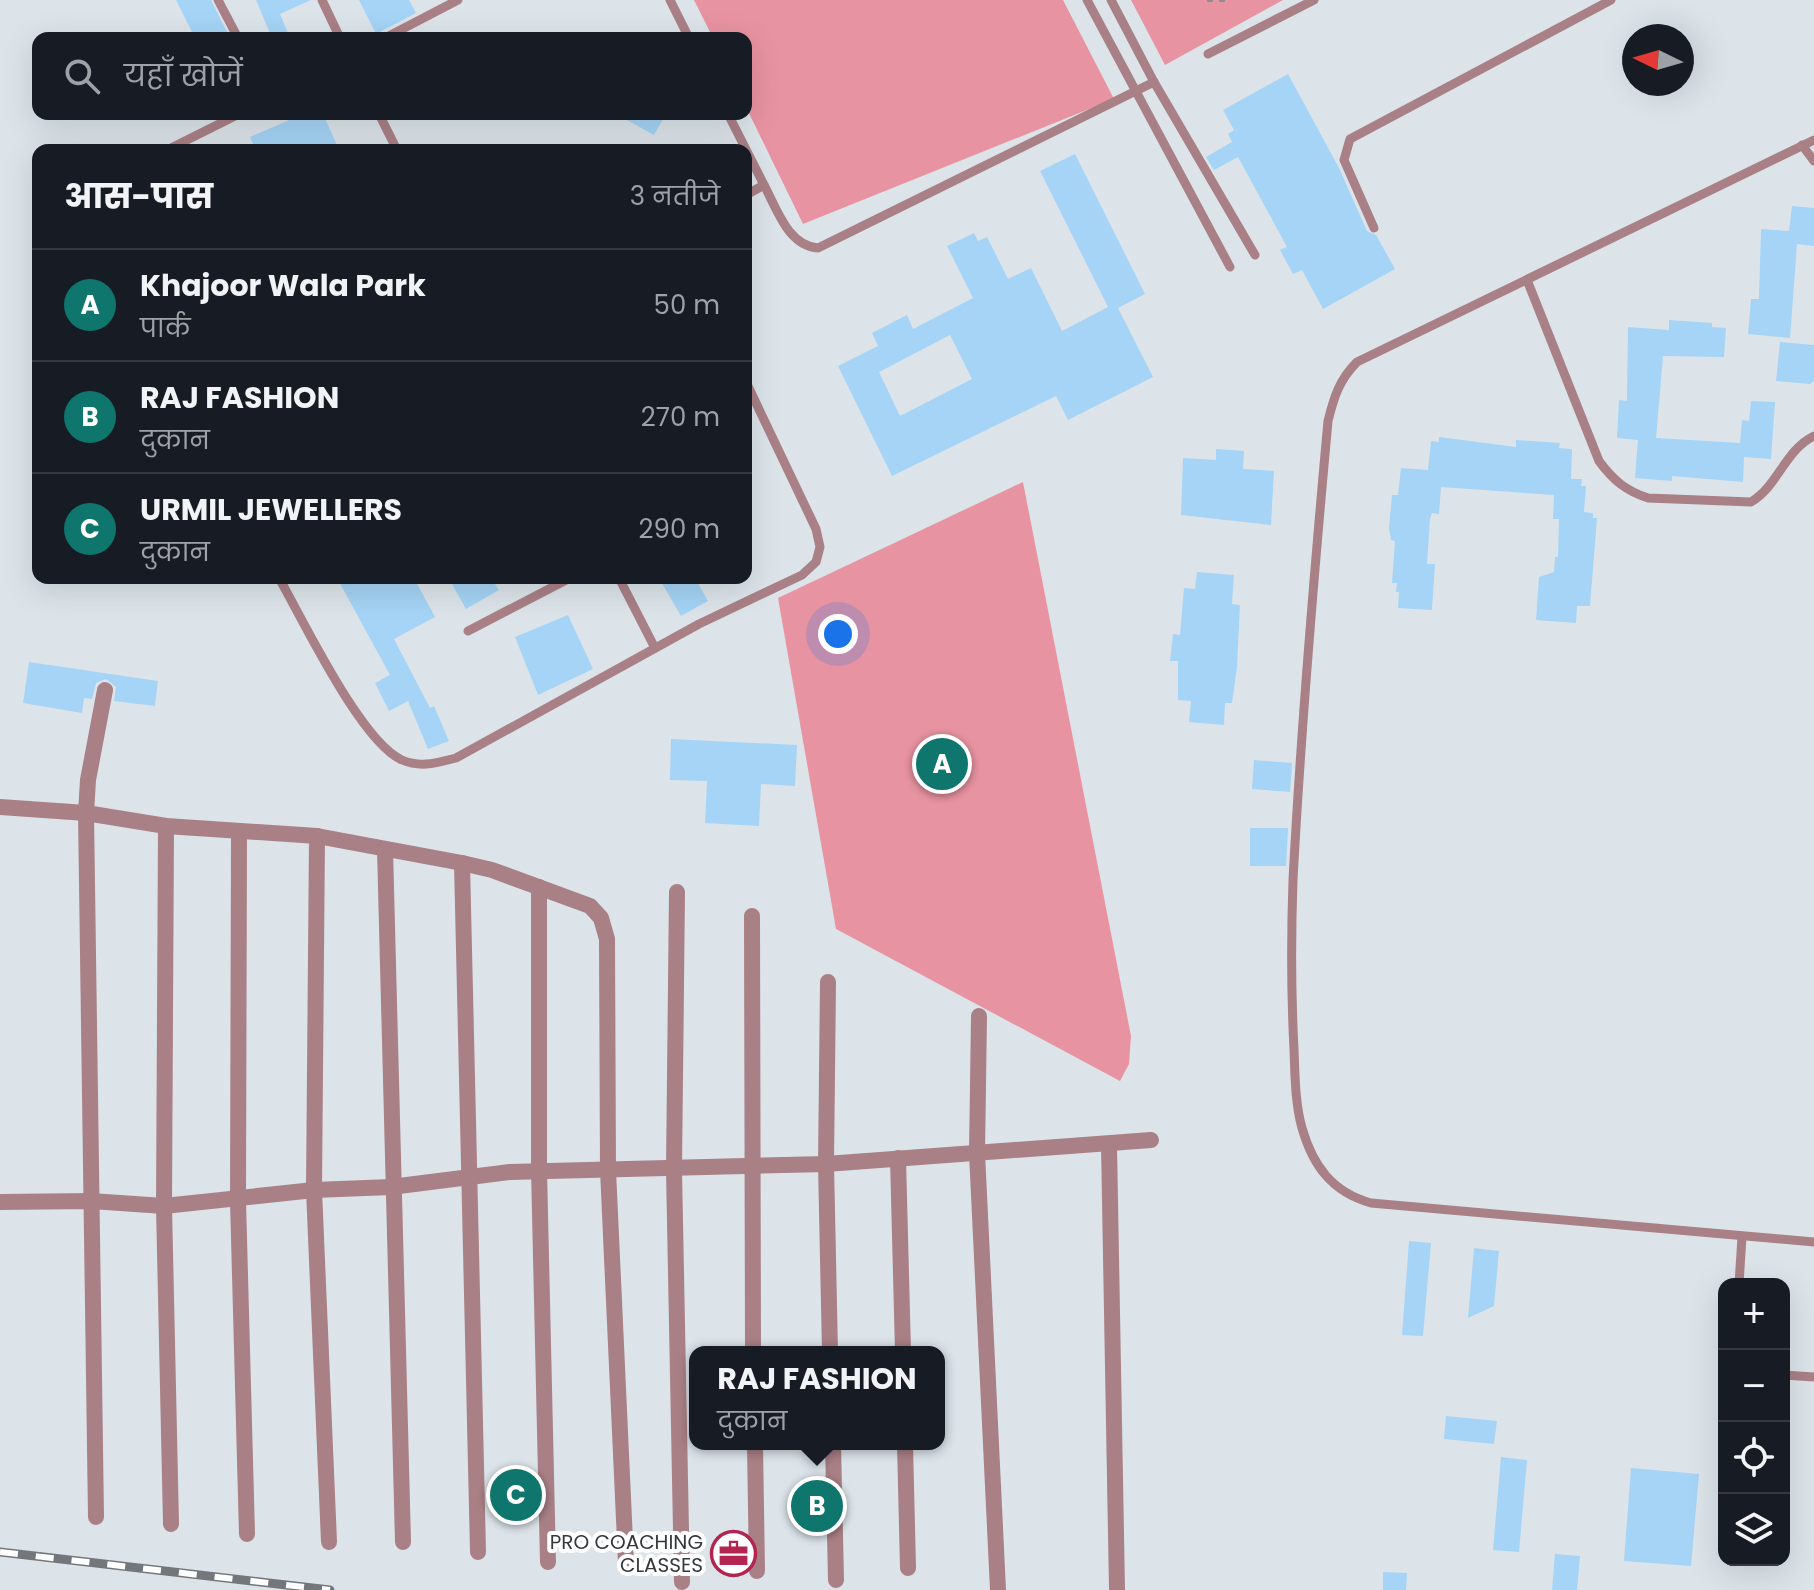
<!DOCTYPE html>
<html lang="hi">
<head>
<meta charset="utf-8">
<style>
  :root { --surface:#171b24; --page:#20242c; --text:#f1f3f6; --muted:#9ea1a6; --line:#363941; --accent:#0f766e }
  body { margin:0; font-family:Poppins,"Noto Sans Devanagari",sans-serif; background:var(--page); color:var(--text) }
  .controls { position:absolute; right:24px; bottom:24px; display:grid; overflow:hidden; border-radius:16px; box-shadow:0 8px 32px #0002 }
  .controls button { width:72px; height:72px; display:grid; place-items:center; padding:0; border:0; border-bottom:2px solid var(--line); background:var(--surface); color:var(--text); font:40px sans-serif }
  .compass { position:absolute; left:1622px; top:24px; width:72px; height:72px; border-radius:50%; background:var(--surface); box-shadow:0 8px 32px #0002; rotate:275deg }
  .you { position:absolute; left:838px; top:634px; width:28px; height:28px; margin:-20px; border:6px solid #fff; border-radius:50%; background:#1a73e8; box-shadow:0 0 0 12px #1a73e833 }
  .badge { display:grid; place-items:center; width:52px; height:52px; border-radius:50%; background:var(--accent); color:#fff; font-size:26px; font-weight:700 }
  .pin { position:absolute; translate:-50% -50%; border:4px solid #fff; box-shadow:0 2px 8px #0006 }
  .popup { position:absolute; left:689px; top:1346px; width:256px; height:104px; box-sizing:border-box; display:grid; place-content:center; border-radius:16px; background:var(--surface); filter:drop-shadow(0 2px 6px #0005); font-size:26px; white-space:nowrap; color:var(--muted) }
  .popup b { font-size:30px; color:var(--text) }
  .popup::after { content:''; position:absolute; left:50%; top:100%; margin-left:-16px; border:16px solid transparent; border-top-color:var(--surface) }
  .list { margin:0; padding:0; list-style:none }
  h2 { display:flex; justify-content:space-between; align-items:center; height:104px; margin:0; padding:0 32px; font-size:34px }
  h2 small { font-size:26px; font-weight:400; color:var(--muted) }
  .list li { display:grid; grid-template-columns:52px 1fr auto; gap:24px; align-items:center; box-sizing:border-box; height:112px; padding:0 32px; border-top:2px solid var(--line) }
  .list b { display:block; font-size:30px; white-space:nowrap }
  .list p { margin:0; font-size:26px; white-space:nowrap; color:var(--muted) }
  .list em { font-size:26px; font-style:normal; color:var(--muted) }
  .icon { flex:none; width:44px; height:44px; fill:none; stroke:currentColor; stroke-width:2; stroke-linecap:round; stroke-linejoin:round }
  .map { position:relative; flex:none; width:1814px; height:1590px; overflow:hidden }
  .search { position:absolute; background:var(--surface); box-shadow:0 8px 32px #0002; left:32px; top:32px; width:720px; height:88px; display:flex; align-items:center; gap:20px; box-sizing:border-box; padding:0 28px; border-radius:16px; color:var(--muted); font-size:30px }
  .panel { position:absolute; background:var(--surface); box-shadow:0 8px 32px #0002; left:32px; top:144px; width:720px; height:440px; border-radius:16px }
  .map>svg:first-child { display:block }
  .green { fill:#e893a1 }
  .building { fill:#a5d4f6; fill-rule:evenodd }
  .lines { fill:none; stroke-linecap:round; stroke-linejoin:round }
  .path { stroke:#898f93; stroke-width:4; stroke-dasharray:6 6; stroke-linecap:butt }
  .lane { stroke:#a98086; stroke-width:9 }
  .street { stroke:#a98086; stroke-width:16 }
  .rail-casing { stroke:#73777b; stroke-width:9 }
  .rail { stroke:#fff; stroke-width:6; stroke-dasharray:18; stroke-linecap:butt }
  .labels { text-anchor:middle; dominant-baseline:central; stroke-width:8; stroke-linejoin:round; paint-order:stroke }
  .poi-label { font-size:20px; fill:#36393c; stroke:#fff; text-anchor:end }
</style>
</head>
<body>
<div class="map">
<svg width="1814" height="1590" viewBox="0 0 1814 1590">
  <rect width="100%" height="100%" fill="#dce4ea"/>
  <g class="green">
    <polygon points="694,0 1063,0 1114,99 803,224 746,107 746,38 713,38"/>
    <polygon points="1131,0 1283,0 1165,65"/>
    <polygon points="1023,482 1131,1036 1129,1064 1120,1081 836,929 778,598"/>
  </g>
  <g class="building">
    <polygon points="176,0 211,0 230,38 195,38"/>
    <polygon points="256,0 311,0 280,14 290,38 272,38"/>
    <polygon points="359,0 409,0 416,13 376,34"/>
    <polygon points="1288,74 1339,168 1367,231 1376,235 1395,269 1323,309 1302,270 1293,274 1280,250 1287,247 1238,157 1214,170 1206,157 1232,142 1228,134 1234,130 1223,110"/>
    <polygon points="292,114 323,114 337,145 326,150 256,150 250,137 294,118"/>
    <polygon points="616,114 666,114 654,135"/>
    <path d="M1075 154 1145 294 1118 308 1153 377 1068 420 1056 396 892 476 838 366 878 346 872 333 907 315 913 329 973 298 947 246 974 233 978 241 987 237 1008 279 1031 268 1062 331 1108 307 1040 171ZM950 335 972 379 900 416 879 372Z"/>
    <polygon points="1792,206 1814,208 1814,246 1797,244 1790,338 1748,334 1751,299 1759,299 1761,229 1789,231"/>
    <polygon points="1669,320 1712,323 1712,327 1726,328 1724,357 1663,356 1656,438 1740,443 1742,420 1749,421 1751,401 1775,402 1771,459 1744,457 1743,482 1672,476 1672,481 1635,478 1638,440 1617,438 1619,400 1627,401 1628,327 1669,330"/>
    <polygon points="1780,342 1814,345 1814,381 1810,384 1776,381"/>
    <polygon points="1439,437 1516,447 1516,440 1560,443 1559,448 1572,449 1571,479 1582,479 1581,486 1586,486 1584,512 1593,513 1593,518 1597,518 1590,606 1577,606 1576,623 1536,620 1539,577 1554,572 1555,557 1558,557 1559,519 1553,519 1554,495 1441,487 1439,514 1432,513 1430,519 1427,564 1435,564 1432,610 1398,608 1399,592 1396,592 1397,583 1392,583 1395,541 1391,540 1389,528 1392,495 1398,495 1401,468 1428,470 1431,441 1439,442"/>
    <polygon points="1216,449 1244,451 1243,469 1274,471 1271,525 1181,515 1183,458 1216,460"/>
    <polygon points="1197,572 1234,575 1232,604 1240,605 1237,667 1232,703 1225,703 1224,725 1189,722 1191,701 1178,700 1178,661 1170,661 1173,634 1180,635 1184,588 1195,589"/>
    <polygon points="337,578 414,578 435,617 394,639 430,708 434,706 449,741 428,749 408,701 389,711 375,683 390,675"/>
    <polygon points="462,578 491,578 499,590 466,609 452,584"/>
    <polygon points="659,578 695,578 708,601 681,616"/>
    <polygon points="568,615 593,669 538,695 515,637"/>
    <polygon points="29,662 158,681 155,706 114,701 116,687 106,679 96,683 92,699 84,698 82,713 23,703"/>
    <polygon points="671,739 797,745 795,786 761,784 759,826 705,823 707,781 670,780"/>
    <polygon points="1254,760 1292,763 1290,792 1252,789"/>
    <polygon points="1250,828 1288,828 1286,866 1250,866"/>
    <polygon points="1409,1241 1431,1243 1423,1336 1402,1335"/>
    <polygon points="1474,1248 1499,1251 1494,1306 1468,1318"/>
    <polygon points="1446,1416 1497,1421 1494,1444 1444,1439"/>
    <polygon points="1501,1457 1527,1460 1519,1552 1493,1550"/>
    <polygon points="1631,1468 1699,1474 1691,1566 1624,1561"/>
    <polygon points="1555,1554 1580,1556 1577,1590 1552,1590"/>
    <polygon points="1383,1572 1407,1573 1406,1590 1383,1590"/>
  </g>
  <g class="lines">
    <polyline class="path" points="1207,0 1225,0"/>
    <g class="lane">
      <polyline points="218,0 238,38"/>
      <polyline points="322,0 340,38"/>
      <polyline points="670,0 689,38"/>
      <polyline points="1087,0 1230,267"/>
      <polyline points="1111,0 1154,82 1255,255"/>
      <polyline points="385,38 458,0"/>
      <polyline points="1208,54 1314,0"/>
      <polyline points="379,114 397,150"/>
      <polyline points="728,114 764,185 746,195"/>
      <path d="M1814 140 1357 362C1339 380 1334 397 1328 421 1314 574 1301 727 1293 880 1291 937 1291 992 1294 1049 1295 1075 1295 1103 1302 1128 1313 1166 1332 1192 1371 1203L1814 1242"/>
      <polyline points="1802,145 1814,161"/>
      <polyline points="167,150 239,114"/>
      <path d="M764 185C777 209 788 246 818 248L1154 82"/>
      <polyline points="1374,228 1344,160 1350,139 1611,0"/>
      <path d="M1527 280 1599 461C1613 480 1626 491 1648 498L1751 502C1778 486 1785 450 1814 436"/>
      <path d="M279 578C303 620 361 742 402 760 421 768 436 763 456 758L699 624 802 575 816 562 820 547 816 529 746 382"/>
      <polyline points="619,578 655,648"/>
      <polyline points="468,631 570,578"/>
      <polyline points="1739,1284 1742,1237"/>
      <polyline points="1784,1375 1814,1377"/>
    </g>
    <g class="street">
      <polyline points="0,807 86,813 166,826 317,836 462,863 492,870 590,906 601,918 607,939 608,1170 626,1563"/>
      <polyline points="166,826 164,1206 171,1524"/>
      <polyline points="239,832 238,1201 247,1534"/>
      <polyline points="317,836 314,1190 329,1542"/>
      <polyline points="385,849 403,1542"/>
      <polyline points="462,863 478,1552"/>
      <polyline points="539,887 539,1170 548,1562"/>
      <polyline points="677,892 674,1170 682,1582"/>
      <polyline points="752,916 753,1352"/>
      <polyline points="828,982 826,1164 830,1352"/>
      <polyline points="979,1016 977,1153 998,1590"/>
      <polyline points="1109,1145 1117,1590"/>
      <polyline points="898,1158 903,1352"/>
      <polyline points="0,1202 91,1201 164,1206 314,1190 391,1187 510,1172 826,1164 1151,1140"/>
      <polyline points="755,1444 757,1571"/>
      <polyline points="833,1444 836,1580"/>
      <polyline points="905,1444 908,1568"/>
      <polyline points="96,1517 86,813 88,780 105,690"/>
    </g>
    <defs>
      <polyline id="rail" points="0,1552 330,1590"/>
    </defs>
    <use href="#rail" class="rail-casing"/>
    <use href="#rail" class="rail"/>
  </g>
  <defs>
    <symbol id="office-ring" viewBox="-11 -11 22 22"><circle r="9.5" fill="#fff" stroke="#b42450" stroke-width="1.5"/><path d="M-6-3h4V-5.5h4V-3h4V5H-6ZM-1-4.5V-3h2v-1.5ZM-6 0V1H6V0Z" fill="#b42450"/></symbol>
  </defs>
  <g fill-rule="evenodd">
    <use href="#office-ring" x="708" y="1528" width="51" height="51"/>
  </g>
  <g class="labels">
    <g class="poi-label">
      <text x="703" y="1542">PRO COACHING<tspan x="703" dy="23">CLASSES</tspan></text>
    </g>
  </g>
</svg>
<div class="controls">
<button>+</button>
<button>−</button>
<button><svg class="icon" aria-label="locate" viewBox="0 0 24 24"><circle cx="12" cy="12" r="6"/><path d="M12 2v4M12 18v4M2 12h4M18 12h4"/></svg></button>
<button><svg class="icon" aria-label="layers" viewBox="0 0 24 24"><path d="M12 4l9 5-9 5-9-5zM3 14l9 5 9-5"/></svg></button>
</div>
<svg class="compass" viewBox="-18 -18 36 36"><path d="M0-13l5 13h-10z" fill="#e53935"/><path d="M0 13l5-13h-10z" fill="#9ea1a6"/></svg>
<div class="you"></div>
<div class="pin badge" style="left:942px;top:764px">A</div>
<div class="pin badge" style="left:817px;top:1506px">B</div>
<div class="popup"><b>RAJ FASHION</b>दुकान</div>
<div class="pin badge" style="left:516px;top:1495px">C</div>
<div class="search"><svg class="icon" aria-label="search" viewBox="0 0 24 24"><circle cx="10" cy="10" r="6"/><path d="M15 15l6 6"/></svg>यहाँ खोजें</div>
<section class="panel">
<h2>आस-पास<small>3 नतीजे</small></h2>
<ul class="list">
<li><span class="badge">A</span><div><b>Khajoor Wala Park</b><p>पार्क</p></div><em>50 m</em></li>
<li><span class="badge">B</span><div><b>RAJ FASHION</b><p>दुकान</p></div><em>270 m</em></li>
<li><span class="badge">C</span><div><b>URMIL JEWELLERS</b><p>दुकान</p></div><em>290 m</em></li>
</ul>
</section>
</div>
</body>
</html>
